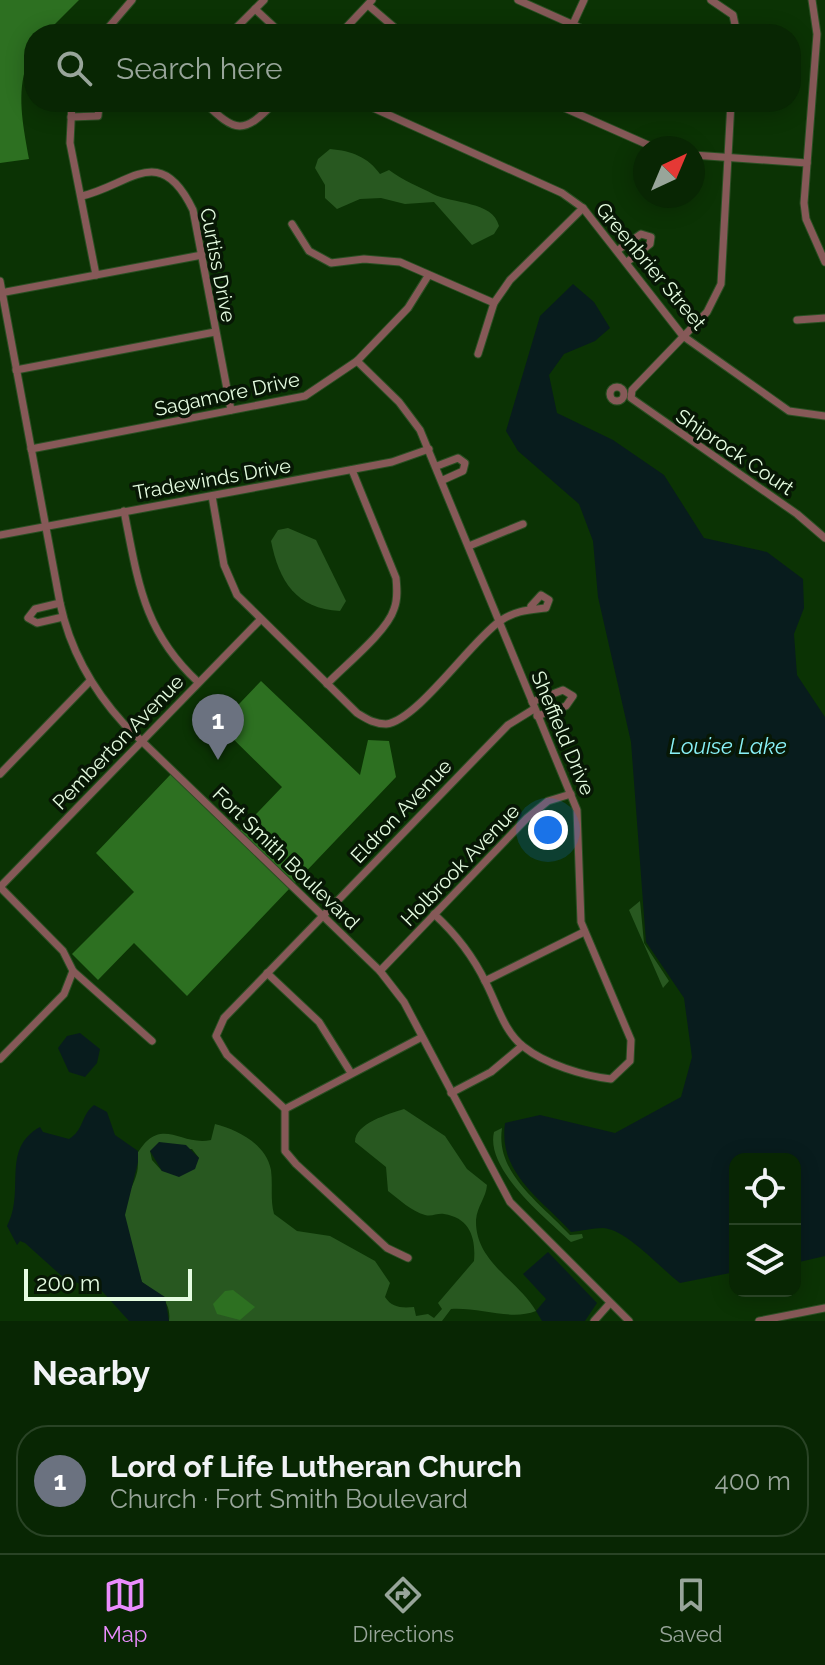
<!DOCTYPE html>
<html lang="en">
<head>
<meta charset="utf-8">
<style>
  :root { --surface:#082603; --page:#112e0d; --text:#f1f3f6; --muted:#98a59a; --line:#294325; --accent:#ea8dfd }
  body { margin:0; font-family:Raleway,sans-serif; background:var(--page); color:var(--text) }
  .controls { position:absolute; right:24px; bottom:24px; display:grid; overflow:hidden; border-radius:16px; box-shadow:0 4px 20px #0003 }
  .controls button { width:72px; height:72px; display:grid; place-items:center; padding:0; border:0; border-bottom:2px solid var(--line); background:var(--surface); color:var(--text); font:40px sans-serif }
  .compass { position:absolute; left:633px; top:136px; width:72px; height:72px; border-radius:50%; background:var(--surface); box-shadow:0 4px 20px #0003; rotate:44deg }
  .scale { position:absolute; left:24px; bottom:20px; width:168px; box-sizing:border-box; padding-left:8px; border:4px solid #e5fce1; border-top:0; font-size:22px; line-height:28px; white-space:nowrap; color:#e5fce1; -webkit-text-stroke:6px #071705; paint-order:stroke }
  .you { position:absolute; left:548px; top:830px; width:28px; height:28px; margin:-20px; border:6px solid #fff; border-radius:50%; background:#1a73e8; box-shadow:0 0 0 12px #1a73e833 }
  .badge { display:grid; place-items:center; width:52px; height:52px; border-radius:50%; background:var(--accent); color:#fff; font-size:26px; font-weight:700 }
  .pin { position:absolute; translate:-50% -66px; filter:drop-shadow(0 2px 4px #0008) }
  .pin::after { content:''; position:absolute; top:42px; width:28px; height:24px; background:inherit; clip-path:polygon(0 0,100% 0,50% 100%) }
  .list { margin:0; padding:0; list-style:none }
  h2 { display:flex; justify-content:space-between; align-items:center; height:104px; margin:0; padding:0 32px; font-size:34px }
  h2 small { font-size:26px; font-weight:400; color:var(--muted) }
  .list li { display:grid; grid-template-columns:52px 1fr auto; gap:24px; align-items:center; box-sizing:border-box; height:112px; margin:0 16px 16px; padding:0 16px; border:2px solid var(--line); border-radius:32px }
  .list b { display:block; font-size:30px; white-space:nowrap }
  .list p { margin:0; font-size:26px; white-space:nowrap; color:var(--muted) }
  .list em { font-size:26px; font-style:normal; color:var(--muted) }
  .icon { flex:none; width:44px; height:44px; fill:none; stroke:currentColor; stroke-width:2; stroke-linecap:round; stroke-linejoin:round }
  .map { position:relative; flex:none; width:825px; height:1321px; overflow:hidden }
  .search { position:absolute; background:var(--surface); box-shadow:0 4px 20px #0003; left:24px; right:24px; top:24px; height:88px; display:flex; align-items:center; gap:20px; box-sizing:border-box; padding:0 28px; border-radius:32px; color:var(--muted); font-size:30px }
  .sheet { height:232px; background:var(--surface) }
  nav { display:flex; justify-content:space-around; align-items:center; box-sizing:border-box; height:112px; border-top:2px solid var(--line); background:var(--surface); font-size:22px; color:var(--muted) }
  nav a { display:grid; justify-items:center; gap:4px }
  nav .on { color:var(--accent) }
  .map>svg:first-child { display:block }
  .green { fill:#285820; fill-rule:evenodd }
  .forest { fill:#2d7021 }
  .water { fill:#081c1d }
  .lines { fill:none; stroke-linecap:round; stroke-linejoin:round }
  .minor-casing { stroke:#2a4f23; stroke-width:9 }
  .minor { stroke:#865958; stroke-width:7 }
  .labels { text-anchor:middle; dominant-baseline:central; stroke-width:7; stroke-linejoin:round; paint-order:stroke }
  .street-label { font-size:20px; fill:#e5fce1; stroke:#071705 }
  .water-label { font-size:22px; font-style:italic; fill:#89f1f7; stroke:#071705 }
</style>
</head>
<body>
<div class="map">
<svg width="825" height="1321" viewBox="0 0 825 1321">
  <rect width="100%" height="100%" fill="#0b3304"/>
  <g class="green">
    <path d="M330 149C352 151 368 157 380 174L389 170C402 180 420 187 433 194 453 204 493 201 499 226L494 234 472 245 434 202 405 204 381 198 360 199 337 209 325 198V185L315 168 318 159Z"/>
    <path d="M288 528 316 540 346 601 340 611C296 609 279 581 271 541L278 530Z"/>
    <polygon points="640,901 644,943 669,981 663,988 629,910"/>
    <path d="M404 1109 445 1136 467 1169 487 1185C486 1198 477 1206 476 1220 475 1262 517 1279 536 1311 511 1321 479 1307 451 1309L442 1321H169C172 1299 156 1294 142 1282 136 1266 124 1226 124 1209 124 1195 144 1174 136 1156 160 1113 180 1147 211 1140L215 1124C238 1130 266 1144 271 1170 273 1185 270 1199 274 1214L297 1231 330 1236 375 1261 390 1283 385 1297C392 1308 402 1308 414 1307L416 1316 428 1314 434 1318 442 1309 438 1303 474 1261C476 1238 470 1218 444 1214 437 1213 432 1217 425 1215 411 1211 400 1200 388 1191L386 1167 355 1142C355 1123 389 1114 404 1109ZM192 1149 199 1158 162 1171 152 1160 150 1151Z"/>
    <path d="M502 1128C495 1174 542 1204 570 1235L582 1234 583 1238 571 1242C546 1218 485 1170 494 1132Z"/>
  </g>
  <g class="forest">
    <path d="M0 0H79L45 34H34C34 52 29 55 25 70 17 99 24 130 29 159L0 163Z"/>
    <polygon points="261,681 360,775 368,740 389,741 396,777 295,883 240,831 282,787 219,725"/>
    <polygon points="171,774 290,888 187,996 134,943 98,980 72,954 134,892 96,853"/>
    <polygon points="233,1290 255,1307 240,1320 217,1314 213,1304 225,1291"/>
  </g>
  <g class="water">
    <path d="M573 284 594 302 610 328 595 341 564 354 549 375 557 413 613 440 664 475 704 538 767 552 803 579 804 608 794 634 797 675 825 717V1256L795 1263V1159H735V1272L680 1283C660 1268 626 1229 603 1228 593 1228 581 1231 571 1232 541 1199 498 1173 505 1123L540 1115 615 1133 681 1097 692 1057 684 998 646 942 631 742 598 597 593 541 579 504 518 451 506 431 540 316Z"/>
    <polygon points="80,1033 100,1049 97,1063 85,1077 69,1072 58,1048 67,1036"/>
    <path d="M94 1105 107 1112 115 1135 138 1151V1162L125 1215 142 1282 165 1297 169 1321H129L101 1290 65 1279 25 1243 20 1241 17 1245 7 1226C26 1191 0 1149 40 1127L43 1132 69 1139C84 1130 81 1115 94 1105Z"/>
    <polygon points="159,1142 186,1145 199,1158 195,1169 179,1177 162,1171 150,1151"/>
    <polygon points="548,1252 597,1303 585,1321 542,1321 536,1311 546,1299 523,1274"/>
  </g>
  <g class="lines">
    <defs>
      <g id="minor">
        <polyline points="518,0 594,34"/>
        <polyline points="711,0 733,15 737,34"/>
        <polyline points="812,0 817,34 804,203 806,219 825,262"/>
        <polyline points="368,5 402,34"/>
        <polyline points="255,9 282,34"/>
        <polyline points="573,24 584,0"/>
        <polyline points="103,34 132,0"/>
        <polyline points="230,34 264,0"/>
        <polyline points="340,34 372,0"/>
        <polyline points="72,102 70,143 96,275"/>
        <path d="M204 102C236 133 243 135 275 102"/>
        <polyline points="360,102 562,193 583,208 683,336 789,411 825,416"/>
        <polyline points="551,102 655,148"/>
        <polyline points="731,102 721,284 707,312 632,390 631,398 797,514 825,538"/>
        <polyline points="71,117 98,116 99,106 83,102"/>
        <polyline points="693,155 807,163"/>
        <path d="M82 196C130 185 160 141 193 210L231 410"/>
        <polyline points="292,224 309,251 331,263 364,259 400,262 494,303"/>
        <polyline points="618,250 641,234 651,237 650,244 627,262"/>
        <path d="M0 281 60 603C70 650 92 689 124 724L380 971 404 1002 510 1202 629 1321"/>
        <polyline points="0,293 202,255"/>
        <polyline points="797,320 825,318"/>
        <polyline points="478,354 494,303 510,280 583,208"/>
        <path d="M357 361 399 402 420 430 577 810 581 922 631 1040 630 1061 611 1079C584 1076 545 1064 524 1047 504 1032 497 1004 486 983 473 956 457 935 434 914"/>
        <polyline points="16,370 215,332"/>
        <circle cx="617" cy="394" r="7"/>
        <polyline points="31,449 305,396 357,361 408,308 428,276"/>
        <polyline points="437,466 458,458 465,463 463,471 443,480"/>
        <path d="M212 496 224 565 237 595 357 713C367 719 374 724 386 724 417 721 471 641 500 621 516 610 530 610 546 608L549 600 541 595 531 606"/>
        <path d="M124 511C138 581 143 631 198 682"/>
        <polyline points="0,535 392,462 429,449"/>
        <polyline points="469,546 523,524"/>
        <polyline points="60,603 35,609 28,618 37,623 63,617"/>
        <path d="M327 684C344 666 387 632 394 609 398 599 397 588 396 578L352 470"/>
        <polyline points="532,702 563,690 573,696 566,706 537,716"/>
        <polyline points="0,774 90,681"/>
        <polyline points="380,971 527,818 548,801 571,794"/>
        <polyline points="267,973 319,1022 351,1073"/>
        <polyline points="485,981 584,932"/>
        <polyline points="152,1041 73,971 63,951 0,887 260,620"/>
        <polyline points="0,1059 64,994 73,971"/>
        <polyline points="451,1093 491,1072 522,1046"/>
        <polyline points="285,1109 422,1037"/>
        <polyline points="408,1258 387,1248 296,1164 285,1151 285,1109 227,1055 216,1036 224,1018 508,725 534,709"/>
        <polyline points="594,1321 610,1303"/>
        <polyline points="759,1321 825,1308"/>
      </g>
    </defs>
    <use href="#minor" class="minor-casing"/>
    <use href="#minor" class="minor"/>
  </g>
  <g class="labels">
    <g class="street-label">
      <text transform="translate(218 265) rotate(79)">Curtiss Drive</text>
      <text transform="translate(651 266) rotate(50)">Greenbrier Street</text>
      <text transform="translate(227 394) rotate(-12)">Sagamore Drive</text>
      <text transform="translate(735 452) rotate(34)">Shiprock Court</text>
      <text transform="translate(212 479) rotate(-10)">Tradewinds Drive</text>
      <text transform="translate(563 733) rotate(67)">Sheffield Drive</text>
      <text transform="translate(118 742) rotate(-46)">Pemberton Avenue</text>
      <text transform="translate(401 811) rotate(-46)">Eldron Avenue</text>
      <text transform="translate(286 858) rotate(44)">Fort Smith Boulevard</text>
      <text transform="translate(460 865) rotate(-46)">Holbrook Avenue</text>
    </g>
    <g class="water-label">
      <text x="728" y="746">Louise Lake</text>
    </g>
  </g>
</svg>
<div class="controls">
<button><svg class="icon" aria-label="locate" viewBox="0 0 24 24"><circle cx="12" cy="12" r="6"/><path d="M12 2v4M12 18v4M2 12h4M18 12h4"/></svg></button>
<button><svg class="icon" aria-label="layers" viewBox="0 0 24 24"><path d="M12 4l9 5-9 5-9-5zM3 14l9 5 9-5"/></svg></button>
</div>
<svg class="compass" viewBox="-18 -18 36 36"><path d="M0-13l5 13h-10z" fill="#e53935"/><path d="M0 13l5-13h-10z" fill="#98a59a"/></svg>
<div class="scale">200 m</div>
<div class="you"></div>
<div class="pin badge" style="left:218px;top:760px;background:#6b7280">1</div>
<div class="search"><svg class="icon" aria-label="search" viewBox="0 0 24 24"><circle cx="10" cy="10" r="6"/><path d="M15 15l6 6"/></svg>Search here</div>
</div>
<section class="sheet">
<h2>Nearby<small></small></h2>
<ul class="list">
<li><span class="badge" style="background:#6b7280">1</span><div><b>Lord of Life Lutheran Church</b><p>Church · Fort Smith Boulevard</p></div><em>400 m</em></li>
</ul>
</section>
<nav>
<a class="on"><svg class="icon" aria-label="map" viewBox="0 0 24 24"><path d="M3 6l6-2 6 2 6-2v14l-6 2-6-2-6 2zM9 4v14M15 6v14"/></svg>Map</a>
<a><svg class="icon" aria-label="directions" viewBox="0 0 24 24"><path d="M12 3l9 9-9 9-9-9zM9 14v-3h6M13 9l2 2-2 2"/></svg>Directions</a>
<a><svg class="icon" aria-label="saved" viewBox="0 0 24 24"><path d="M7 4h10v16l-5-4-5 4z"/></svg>Saved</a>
</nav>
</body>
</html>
